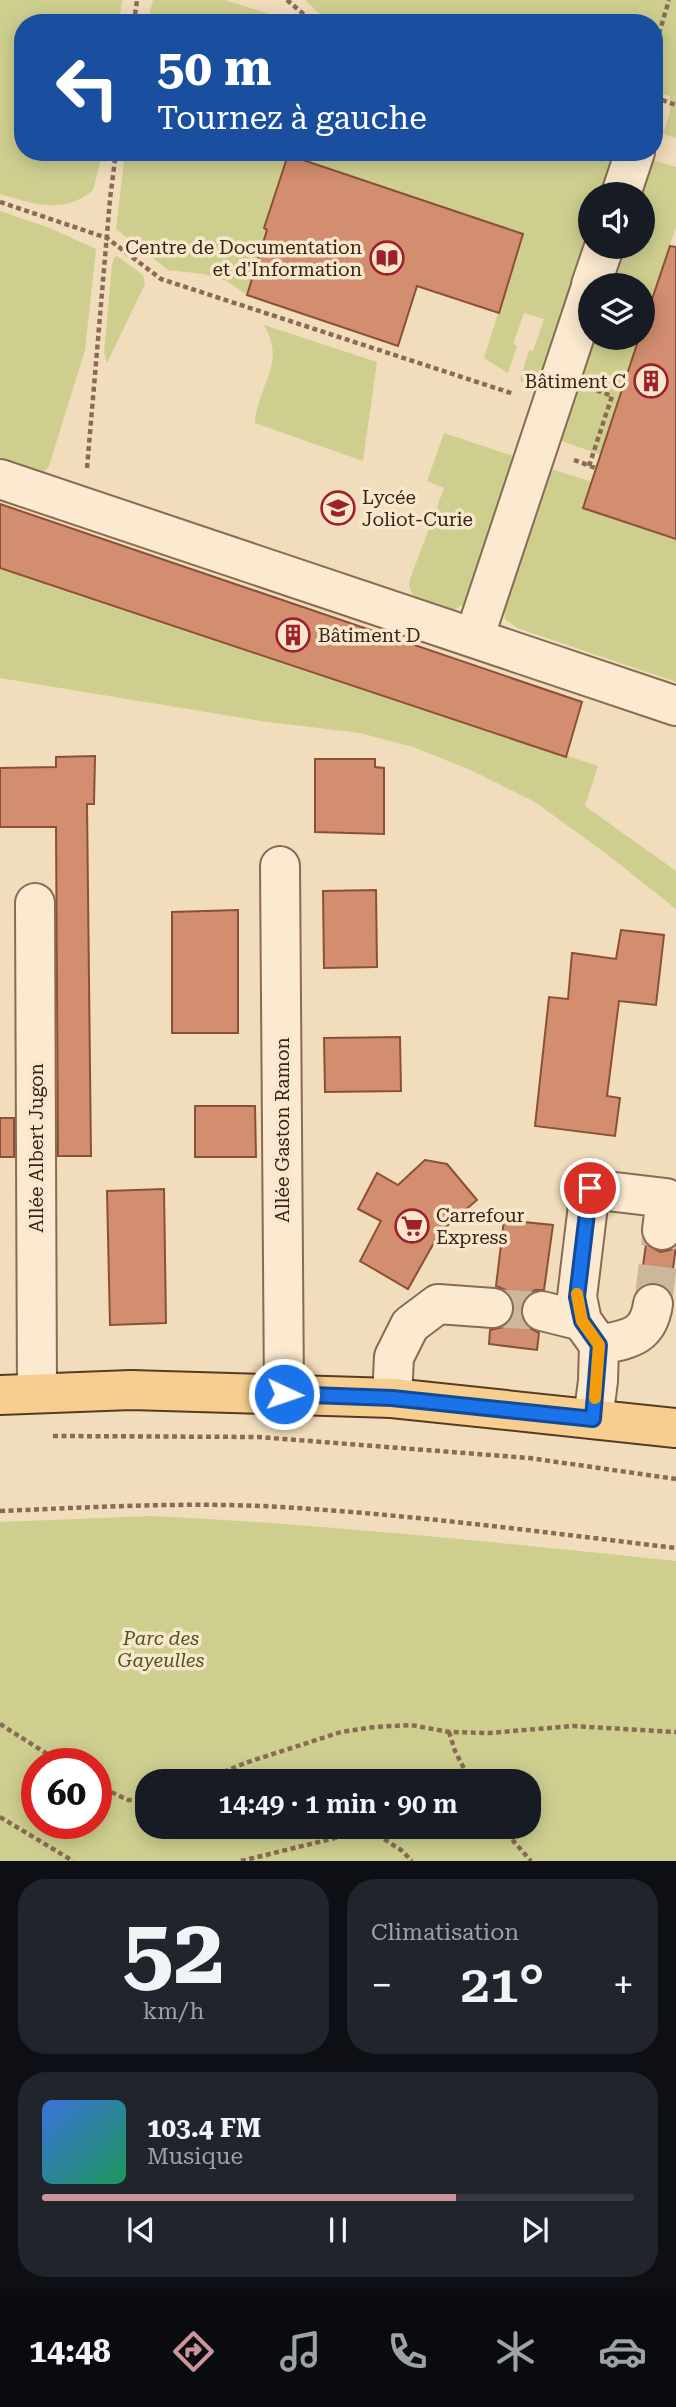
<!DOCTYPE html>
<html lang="fr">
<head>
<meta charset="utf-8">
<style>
  :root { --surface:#171b24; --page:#20242c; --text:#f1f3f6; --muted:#9ea1a6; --line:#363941; --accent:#cb949b }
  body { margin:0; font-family:"Roboto Serif",serif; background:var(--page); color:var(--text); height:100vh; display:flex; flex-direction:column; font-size:26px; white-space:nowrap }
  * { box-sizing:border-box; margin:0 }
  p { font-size:23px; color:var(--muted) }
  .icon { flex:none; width:38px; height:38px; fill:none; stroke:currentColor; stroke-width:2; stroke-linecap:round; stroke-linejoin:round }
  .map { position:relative; height:1861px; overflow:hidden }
  .drawer { display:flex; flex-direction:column; gap:18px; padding:18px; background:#0d0f14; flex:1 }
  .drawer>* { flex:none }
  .guide { position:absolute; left:14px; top:14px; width:649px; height:147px; border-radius:28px; box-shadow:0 4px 18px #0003; background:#1a4fa0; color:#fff; overflow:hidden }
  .tools { position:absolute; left:578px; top:182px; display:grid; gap:14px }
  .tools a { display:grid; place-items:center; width:77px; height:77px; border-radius:50%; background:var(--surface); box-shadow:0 4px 18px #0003; font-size:35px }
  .speed { position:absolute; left:21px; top:1748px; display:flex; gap:14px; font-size:35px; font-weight:700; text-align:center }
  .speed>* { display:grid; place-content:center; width:91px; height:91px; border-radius:50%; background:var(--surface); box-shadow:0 4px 18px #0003; line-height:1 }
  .speed .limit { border:10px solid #d22; background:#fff; color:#111 }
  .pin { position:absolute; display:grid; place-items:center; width:60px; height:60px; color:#fff; margin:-30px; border:4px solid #fff; border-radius:50%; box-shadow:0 2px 7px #0007 }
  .me { position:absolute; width:77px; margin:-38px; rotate:93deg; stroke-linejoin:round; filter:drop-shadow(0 0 5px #0008) }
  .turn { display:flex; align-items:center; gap:24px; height:147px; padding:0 28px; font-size:32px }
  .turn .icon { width:91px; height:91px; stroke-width:2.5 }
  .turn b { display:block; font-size:49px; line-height:60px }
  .big { font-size:52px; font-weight:600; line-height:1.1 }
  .drawer .widget { flex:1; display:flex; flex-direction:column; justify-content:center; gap:10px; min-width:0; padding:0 24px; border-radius:28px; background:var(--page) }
  .drawer .dial { align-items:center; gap:0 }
  .dial b { font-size:91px; line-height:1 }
  .song { display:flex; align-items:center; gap:21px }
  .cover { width:84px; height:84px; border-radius:10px; background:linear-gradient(135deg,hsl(220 70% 55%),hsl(150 70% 35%)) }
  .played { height:7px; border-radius:4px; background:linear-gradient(90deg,var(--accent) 70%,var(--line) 70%) }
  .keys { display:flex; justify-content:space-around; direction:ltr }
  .heat { display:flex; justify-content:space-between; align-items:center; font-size:38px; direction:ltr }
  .drawer .tiles { flex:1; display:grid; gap:18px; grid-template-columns:1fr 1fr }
  .widget:last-child { grid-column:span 2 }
  .trip { position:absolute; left:135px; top:1769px; width:406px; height:70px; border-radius:28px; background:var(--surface); box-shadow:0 4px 18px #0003; font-weight:600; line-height:70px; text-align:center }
  .tab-bar { display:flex; height:112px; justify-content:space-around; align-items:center; background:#090b0e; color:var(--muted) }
  .tab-bar .icon { width:49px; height:49px }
  .tab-bar .selected { color:var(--accent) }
  .tab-bar b { font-size:32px; color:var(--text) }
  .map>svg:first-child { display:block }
  .green { fill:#cecf8f; fill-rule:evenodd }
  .building { fill:#d28e6e; stroke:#8a5138; stroke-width:2 }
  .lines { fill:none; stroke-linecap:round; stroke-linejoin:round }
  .minor-tunnel { stroke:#ccb79b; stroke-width:38; stroke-dasharray:38 19; stroke-linecap:butt }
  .minor-casing { stroke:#896b54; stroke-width:42 }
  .major-casing { stroke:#563a29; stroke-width:42 }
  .path { stroke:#896b54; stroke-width:4.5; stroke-dasharray:5 3.5; stroke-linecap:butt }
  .minor { stroke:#fbeacf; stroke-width:38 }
  .major { stroke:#f8ce8f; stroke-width:38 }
  .route-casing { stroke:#114b97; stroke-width:18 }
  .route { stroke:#1a73e8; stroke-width:12 }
  .slow { stroke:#f59e0b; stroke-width:12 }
  .labels { text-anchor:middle; stroke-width:7; stroke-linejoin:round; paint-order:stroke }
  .poi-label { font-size:19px; fill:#37251a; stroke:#f8e7cb; text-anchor:start }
  .street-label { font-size:19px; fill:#37251a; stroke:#f8e7cb }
  .park-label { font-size:19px; font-style:italic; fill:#4c551f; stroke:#f8e7cb }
</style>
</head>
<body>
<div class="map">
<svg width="676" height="1861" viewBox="0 0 676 1861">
  <rect width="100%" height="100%" fill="#f1dcbb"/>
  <path class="green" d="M0 0H122L119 23H23V152H103L93 190C64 215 33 204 0 194Z
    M153 0H225L276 16 290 23H147Z
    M305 0H676V138L663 134 670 112V96L655 92 654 23H330Z
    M125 152H621L607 194H590V247L541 395 520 380 529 350 533 351 544 319 524 313 513 344 517 346 508 373 484 358 523 234 288 155 264 227 267 230 247 295 227 281 204 274 168 270 116 229Z
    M652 160 676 167V227L642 329V285H610L623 247H642L641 194Z
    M0 211 50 228 96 249 85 350 49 466 42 475 0 464Z
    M117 256 143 275 145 284 107 363 104 353 112 265 114 258Z
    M264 325 377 362 363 461 255 423C258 384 287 364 264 325Z
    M593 338H639L601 455 559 440Z
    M444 433 519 458 468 602 452 611 414 598 409 586 410 579 444 488 427 481Z
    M548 468 592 482 583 508 676 539V682L517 628 505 619 503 604Z
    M0 568 598 766 585 806 676 871V909L608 855 535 802 473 771 413 747 360 733 260 721 0 678Z
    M151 1516C327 1524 501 1543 676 1561V1861H0V1522ZM37 1764H96V1824H37ZM147 1782H528V1827H147Z"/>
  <path class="building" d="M288 155 523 234 499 313 417 286 398 346 247 295 267 230 264 228Z
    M670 246 676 247V539L583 508 639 338H642V329Z
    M0 504 582 702 566 757 0 568Z
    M95 756 94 804H87L91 1156H58L56 827H0V768L56 767V757Z
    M315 759H375V767L384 768V834L315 832Z
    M376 890 377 967 324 968 323 891Z
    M238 910V1033H172V912Z
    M621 930 664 935 656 1005 619 1001 607 1096 620 1098 615 1136 535 1126 549 997 568 999 572 953 616 959Z
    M400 1037 401 1091 325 1092 324 1038Z
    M195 1106H255L256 1157H195Z
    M0 1118H14V1157H0Z
    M425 1160 447 1164 477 1200 440 1232 408 1289 360 1261 381 1221 358 1209 377 1173 398 1185Z
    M164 1189 166 1323 110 1325 107 1191Z
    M504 1220 553 1225 544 1290H535L527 1295 521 1306V1318L526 1326 539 1333 537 1350 489 1344 490 1330 503 1327 511 1321 515 1310 512 1298 506 1290 496 1286Z
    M646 1244 660 1252 670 1250 676 1246 670 1291 657 1283H647L640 1287Z"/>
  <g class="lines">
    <path class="minor-tunnel" d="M653 1304 662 1230
      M493 1308 542 1311"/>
    <defs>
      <path id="minor" d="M621 194 635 152
        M591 285 604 247
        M0 479 676 706
        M474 638 590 290
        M280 866 284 1394
        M35 903 37 1393
        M542 1311 582 1321
        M599 1345C628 1339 648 1338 653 1304
        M392 1398 394 1357 410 1325 438 1304 493 1308
        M593 1419 598 1381 599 1345 582 1321 577 1297 590 1189 666 1198 662 1230"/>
      <path id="major" d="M0 1395 131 1390 392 1398 676 1428"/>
    </defs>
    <use href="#minor" class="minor-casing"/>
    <use href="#major" class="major-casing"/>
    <path class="path" d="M287 0 314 23
      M134 23 137 0
      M654 50 669 0
      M654 97 676 105
      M0 202 107 238 161 279 514 394
      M574 460 596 468
      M589 466 612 396 596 390
      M87 468 110 199 116 152
      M53 1436 258 1437 529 1458 676 1479
      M0 1511C99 1507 198 1501 297 1508 423 1516 550 1533 676 1548
      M0 1724 63 1764
      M449 1732 455 1751 471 1782
      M200 1782 245 1763 341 1732 375 1727 411 1725 449 1732 489 1733 573 1726 676 1732
      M96 1785 128 1800H147
      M0 1817 73 1861
      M501 1827 531 1861
      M370 1830 401 1850 412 1861
      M241 1861 380 1827"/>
    <use href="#minor" class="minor"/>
    <use href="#major" class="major"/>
  </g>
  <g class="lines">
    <defs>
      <path id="route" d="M284 1394 392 1398 593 1419 599 1345 582 1321 577 1297 590 1188"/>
    </defs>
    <use href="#route" class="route-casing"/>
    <use href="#route" class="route"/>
    <path class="slow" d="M577 1294 582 1321 599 1345 595 1398"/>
  </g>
  <defs>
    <symbol id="library-ring" viewBox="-11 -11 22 22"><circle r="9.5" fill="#f8e7cb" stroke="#9d202c" stroke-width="1.5"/><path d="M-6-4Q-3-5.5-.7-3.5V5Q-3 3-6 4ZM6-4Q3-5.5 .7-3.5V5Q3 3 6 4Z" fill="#9d202c"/></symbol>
    <symbol id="building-ring" viewBox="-11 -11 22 22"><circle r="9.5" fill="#f8e7cb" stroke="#9d202c" stroke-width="1.5"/><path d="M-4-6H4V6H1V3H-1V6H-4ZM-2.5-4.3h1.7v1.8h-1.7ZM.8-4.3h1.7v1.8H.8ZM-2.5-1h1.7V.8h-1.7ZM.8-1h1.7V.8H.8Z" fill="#9d202c"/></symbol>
    <symbol id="school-ring" viewBox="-11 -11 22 22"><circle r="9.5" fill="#f8e7cb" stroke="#9d202c" stroke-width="1.5"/><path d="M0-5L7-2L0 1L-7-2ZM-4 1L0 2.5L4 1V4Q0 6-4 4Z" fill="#9d202c"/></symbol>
    <symbol id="supermarket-ring" viewBox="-11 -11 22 22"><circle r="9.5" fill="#f8e7cb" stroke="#9d202c" stroke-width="1.5"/><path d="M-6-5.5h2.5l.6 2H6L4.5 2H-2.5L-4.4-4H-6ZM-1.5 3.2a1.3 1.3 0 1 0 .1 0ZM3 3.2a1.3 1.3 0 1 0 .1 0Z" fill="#9d202c"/></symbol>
  </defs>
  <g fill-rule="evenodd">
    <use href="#library-ring" x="368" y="239" width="38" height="38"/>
    <use href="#building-ring" x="632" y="362" width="38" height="38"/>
    <use href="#school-ring" x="319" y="489" width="38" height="38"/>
    <use href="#building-ring" x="274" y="616" width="38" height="38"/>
    <use href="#supermarket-ring" x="393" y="1207" width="38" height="38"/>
  </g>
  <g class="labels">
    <g class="poi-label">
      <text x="362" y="254" text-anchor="end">Centre de Documentation<tspan x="362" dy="22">et d'Information</tspan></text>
      <text x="626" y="388" text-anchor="end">Bâtiment C</text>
      <text x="362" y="504">Lycée<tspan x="362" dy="22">Joliot-Curie</tspan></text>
      <text x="318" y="642">Bâtiment D</text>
      <text x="436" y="1222">Carrefour<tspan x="436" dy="22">Express</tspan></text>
    </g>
    <g class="street-label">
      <text transform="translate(282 1130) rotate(-90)" y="7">Allée Gaston Ramon</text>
      <text transform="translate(36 1148) rotate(-90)" y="7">Allée Albert Jugon</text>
    </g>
    <g class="park-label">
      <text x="161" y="1645">Parc des<tspan x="161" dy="22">Gayeulles</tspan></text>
    </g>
  </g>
</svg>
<div class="tools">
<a><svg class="icon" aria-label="sound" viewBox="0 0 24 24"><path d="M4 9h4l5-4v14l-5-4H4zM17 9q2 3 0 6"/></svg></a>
<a><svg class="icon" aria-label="layers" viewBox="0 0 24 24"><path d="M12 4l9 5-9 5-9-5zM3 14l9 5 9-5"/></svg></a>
</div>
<div class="speed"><div class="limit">60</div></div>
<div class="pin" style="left:590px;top:1188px;background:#d93025"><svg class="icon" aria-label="arrive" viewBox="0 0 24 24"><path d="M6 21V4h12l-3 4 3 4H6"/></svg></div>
<svg class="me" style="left:284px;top:1394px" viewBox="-20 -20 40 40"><circle r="17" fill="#1a73e8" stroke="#fff" stroke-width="3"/><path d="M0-11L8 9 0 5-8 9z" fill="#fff"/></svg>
<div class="trip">14:49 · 1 min · 90 m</div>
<div class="guide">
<div class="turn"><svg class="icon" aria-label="left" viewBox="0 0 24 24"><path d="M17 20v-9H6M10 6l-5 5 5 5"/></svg><div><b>50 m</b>Tournez à gauche</div></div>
</div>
</div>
<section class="drawer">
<div class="tiles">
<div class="widget dial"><b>52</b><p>km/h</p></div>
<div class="widget"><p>Climatisation</p>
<div class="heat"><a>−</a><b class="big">21°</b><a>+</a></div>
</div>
<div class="widget">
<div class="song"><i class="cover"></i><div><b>103.4 FM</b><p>Musique</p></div></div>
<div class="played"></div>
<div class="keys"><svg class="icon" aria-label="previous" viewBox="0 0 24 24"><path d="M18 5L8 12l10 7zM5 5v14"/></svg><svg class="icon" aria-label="pause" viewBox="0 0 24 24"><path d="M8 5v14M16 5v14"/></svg><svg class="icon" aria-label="next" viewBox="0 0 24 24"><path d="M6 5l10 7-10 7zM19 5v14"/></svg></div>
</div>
</div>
</section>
<nav class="tab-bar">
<b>14:48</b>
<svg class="icon selected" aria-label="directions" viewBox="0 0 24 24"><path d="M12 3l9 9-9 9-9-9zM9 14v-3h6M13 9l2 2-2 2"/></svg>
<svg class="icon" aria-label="music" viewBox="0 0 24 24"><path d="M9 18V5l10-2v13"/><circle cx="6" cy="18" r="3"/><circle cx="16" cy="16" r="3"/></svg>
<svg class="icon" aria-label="phone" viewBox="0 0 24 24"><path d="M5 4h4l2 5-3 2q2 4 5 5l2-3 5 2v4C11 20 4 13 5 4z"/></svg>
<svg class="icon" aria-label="climate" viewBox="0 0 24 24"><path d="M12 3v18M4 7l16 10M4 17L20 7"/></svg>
<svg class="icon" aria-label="car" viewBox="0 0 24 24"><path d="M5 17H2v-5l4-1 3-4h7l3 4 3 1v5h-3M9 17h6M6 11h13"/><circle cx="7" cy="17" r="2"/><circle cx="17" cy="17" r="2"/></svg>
</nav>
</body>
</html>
